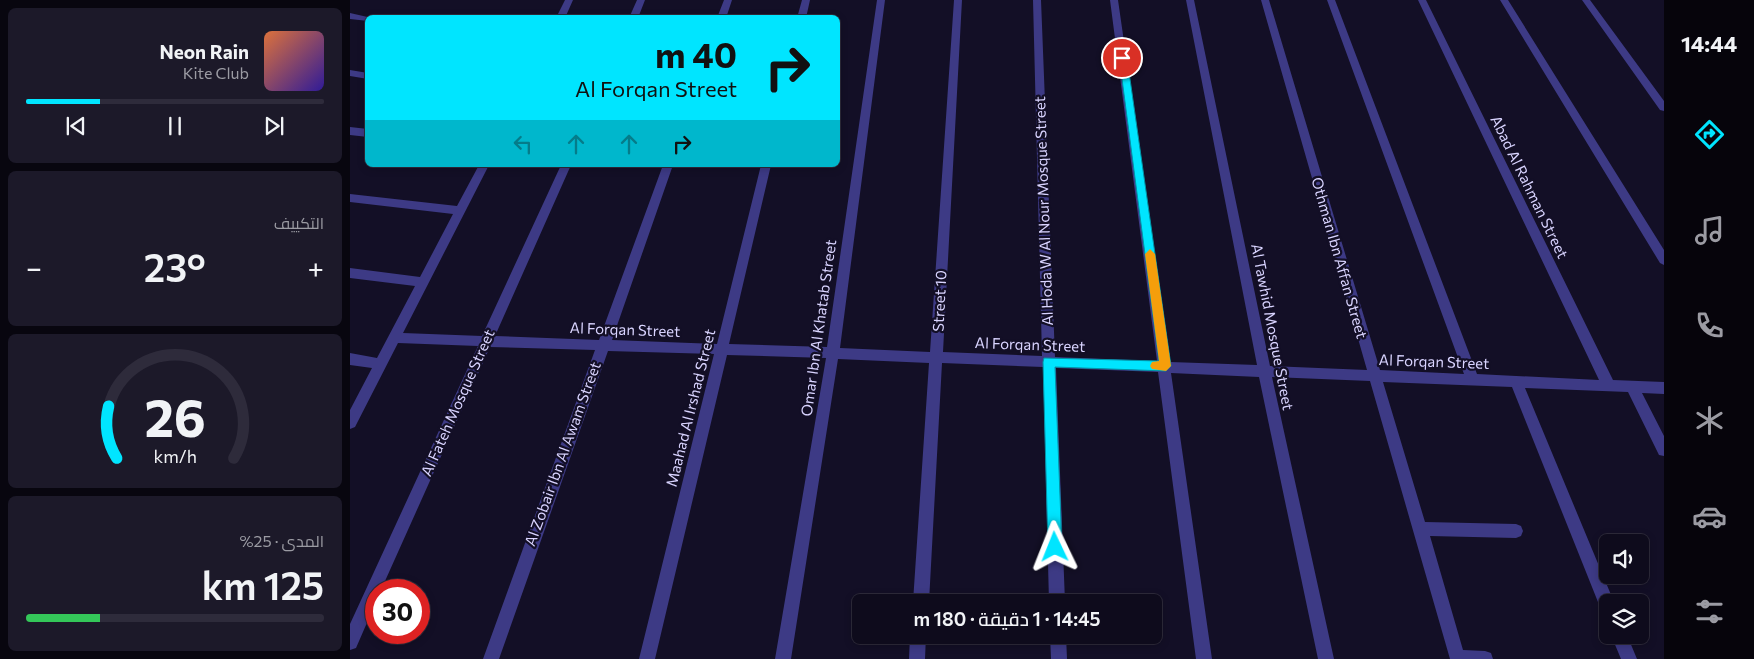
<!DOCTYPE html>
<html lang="ar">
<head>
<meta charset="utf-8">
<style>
  :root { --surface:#0e0b1c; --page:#1c1929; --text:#f1f3f6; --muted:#9b9ba3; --line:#2e2b3b; --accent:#00e5ff }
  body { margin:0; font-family:Commissioner,Cairo,sans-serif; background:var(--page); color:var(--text); direction:rtl; height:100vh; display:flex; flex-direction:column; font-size:19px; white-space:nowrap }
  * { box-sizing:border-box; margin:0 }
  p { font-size:16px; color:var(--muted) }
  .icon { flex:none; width:28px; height:28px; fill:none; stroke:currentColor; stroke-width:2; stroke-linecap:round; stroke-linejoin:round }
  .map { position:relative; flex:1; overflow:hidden; direction:ltr }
  .side { display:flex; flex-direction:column; gap:8px; padding:8px; background:#08060f; width:350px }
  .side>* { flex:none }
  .top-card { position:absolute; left:15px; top:15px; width:475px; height:152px; border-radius:8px; box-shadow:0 2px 8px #0003,0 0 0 1px var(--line); direction:rtl; background:#00e5ff; color:#111; overflow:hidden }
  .tools { position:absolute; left:1249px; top:534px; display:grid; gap:10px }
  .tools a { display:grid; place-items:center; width:50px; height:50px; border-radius:8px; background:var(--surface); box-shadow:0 2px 8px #0003,0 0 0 1px var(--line); font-size:25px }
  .speed { position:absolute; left:15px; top:579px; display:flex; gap:10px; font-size:25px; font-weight:700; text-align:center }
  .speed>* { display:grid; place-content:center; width:65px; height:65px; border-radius:50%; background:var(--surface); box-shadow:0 2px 8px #0003,0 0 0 1px var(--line); line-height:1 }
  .speed .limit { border:8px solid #d22; background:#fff; color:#111 }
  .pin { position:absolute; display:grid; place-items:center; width:42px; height:42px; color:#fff; margin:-21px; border:2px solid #fff; border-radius:50%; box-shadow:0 1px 5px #0007 }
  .me { position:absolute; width:55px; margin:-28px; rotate:358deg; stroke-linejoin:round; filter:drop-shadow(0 0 4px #0008) }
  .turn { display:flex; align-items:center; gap:18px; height:105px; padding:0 20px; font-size:22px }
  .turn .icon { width:65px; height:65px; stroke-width:2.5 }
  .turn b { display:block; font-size:35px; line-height:42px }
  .lanes { display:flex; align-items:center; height:48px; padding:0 20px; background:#0003; justify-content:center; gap:25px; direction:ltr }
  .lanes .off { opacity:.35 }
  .big { font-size:38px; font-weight:600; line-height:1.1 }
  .side .tile { flex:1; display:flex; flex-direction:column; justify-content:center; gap:8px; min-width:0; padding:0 18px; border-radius:8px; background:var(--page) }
  .side .dial { align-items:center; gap:0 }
  .dial svg { height:130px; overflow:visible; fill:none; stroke:var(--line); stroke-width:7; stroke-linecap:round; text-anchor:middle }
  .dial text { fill:var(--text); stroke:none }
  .song { display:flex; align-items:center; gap:15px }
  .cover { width:60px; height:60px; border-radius:8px; background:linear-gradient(135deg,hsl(20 70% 55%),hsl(250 70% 35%)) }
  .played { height:5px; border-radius:2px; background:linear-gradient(90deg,var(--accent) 25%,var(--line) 25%) }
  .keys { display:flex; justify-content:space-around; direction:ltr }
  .heat { display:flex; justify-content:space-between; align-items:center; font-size:28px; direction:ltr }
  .charge { height:8px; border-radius:4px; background:linear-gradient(90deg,#34c759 25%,var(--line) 0) }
  .trip { position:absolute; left:502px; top:594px; width:310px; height:50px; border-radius:8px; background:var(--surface); box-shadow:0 2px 8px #0003,0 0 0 1px var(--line); font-weight:600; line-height:50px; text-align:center; direction:rtl }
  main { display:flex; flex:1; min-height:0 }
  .tabs { display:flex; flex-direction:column; width:90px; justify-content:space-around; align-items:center; background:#06040b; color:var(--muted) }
  .tabs .icon { width:35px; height:35px }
  .tabs .active { color:var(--accent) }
  .tabs b { font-size:22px; color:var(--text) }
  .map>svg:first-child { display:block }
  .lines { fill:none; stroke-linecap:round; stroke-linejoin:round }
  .street { fill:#3d3a85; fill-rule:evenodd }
  .route { fill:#00e5ff; stroke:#0095a6 }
  .slow { fill:#f59e0b }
  .labels { text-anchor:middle; stroke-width:4.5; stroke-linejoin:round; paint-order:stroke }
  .street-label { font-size:15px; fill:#d9d4ff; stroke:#130f26 }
</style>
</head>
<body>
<main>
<nav class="tabs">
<b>14:44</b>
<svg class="icon active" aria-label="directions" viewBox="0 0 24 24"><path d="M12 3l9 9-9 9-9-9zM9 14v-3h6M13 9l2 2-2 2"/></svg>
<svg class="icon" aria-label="music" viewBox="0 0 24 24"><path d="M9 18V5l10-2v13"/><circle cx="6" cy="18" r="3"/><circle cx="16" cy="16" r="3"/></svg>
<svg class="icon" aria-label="phone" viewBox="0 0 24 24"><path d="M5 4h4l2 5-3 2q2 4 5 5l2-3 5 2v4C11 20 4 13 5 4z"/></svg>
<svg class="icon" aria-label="climate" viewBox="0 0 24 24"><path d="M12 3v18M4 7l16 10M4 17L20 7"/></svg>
<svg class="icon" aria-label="car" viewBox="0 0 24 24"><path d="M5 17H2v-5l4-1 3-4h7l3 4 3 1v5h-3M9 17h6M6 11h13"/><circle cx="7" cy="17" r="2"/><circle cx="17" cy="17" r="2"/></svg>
<svg class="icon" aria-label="filters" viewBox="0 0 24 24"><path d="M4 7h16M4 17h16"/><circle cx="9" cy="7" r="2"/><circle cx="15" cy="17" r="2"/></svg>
</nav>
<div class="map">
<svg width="1314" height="659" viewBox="0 0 1314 659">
  <rect width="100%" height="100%" fill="#130f26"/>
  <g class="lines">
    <path class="street" d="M215 0H223L215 18H206Z
      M287 0H295L288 18H279Z
      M374 0H382L376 18H367Z
      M452 0H460L456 18H447Z
      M527 0H535L490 348 580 352 604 0H612L593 352 692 356 683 0H691L705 357 807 361 760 0H768L820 362 907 365 836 0H844L920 366 1017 370 911 0H919L1030 370 1114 374 977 0H985L1127 374 1249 380 1068 0H1076L1263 380 1314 382V394L1292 393 1314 436V456L1309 455 1278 392 1175 388 1264 602H1258V614L1252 612 1162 387 1033 382 1075 522 1166 524 1171 526 1173 531 1171 536 1166 538 1080 536 1113 650 1135 651 1141 653 1143 659H1100L1020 381 922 377 984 659H968L909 377 821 373 862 659H846L808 372 706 368 715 602H699L693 367 592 363 579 602H563L579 363 488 359 441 659H425L476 358 377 355 305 659H289L364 354 258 351 149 659H133L245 350 140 347 31 590H26V602L6 648 0 650V624L128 346 48 343 5 427 0 429V410L22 368 0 365V353L27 358 65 286 0 278V268L70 277 103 214 0 202V194L107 206 129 165H139L53 333 132 336 211 165H221L145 336 249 340 313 165H323L262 340 367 344 411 165H421L379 344 477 347Z
      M1150 0H1158L1314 250V265L1310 263Z
      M1232 0H1240L1314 101V111L1310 110Z
      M0 13 22 18H18V21L0 19Z
      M0 70 18 73V79L0 76Z
      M0 127 18 129V137L0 135Z
      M560 635H576L575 659H559Z
      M700 635H716L717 659H701Z
      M1261 635H1277L1287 659H1271Z"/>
  </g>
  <path class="route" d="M769 56 777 58 821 366 816 371 705 367 712 547 710 552 705 554 700 552 698 547 693 362 694 358 809 361Z"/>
  <path class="slow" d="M800 249 805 254 821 366 816 371 802 369 800 366 802 362 809 361 795 254Z"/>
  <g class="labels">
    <g class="street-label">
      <text transform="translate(1179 187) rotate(64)" y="5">Abad Al Rahman Street</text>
      <text transform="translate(694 211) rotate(-92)" y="5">Al Hoda W Al Nour Mosque Street</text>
      <text transform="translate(989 258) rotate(74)" y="5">Othman Ibn Affan Street</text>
      <text transform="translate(590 301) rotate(-87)" y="5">Street 10</text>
      <text transform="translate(922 327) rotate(79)" y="5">Al Tawhid Mosque Street</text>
      <text transform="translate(469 328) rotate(-82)" y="5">Omar Ibn Al Khatab Street</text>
      <text transform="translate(275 330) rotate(2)" y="5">Al Forqan Street</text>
      <text transform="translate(680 345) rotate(2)" y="5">Al Forqan Street</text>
      <text transform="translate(1084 362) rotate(2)" y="5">Al Forqan Street</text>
      <text transform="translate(108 403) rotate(-66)" y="5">Al Fateh Mosque Street</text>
      <text transform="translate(341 408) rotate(-76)" y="5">Maahad Al Irshad Street</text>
      <text transform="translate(213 454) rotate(-70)" y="5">Al Zobair Ibn Al Awam Street</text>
    </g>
  </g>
</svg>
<div class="tools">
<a><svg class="icon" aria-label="sound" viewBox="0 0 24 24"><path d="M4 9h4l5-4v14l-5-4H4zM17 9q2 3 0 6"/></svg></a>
<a><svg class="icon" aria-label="layers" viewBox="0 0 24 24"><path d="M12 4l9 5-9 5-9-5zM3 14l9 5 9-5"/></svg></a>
</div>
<div class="speed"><div class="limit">30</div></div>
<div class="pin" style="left:772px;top:58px;background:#d93025"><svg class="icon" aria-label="arrive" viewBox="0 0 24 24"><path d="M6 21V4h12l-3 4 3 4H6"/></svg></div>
<svg class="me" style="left:705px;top:547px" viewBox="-20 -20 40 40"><path d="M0-17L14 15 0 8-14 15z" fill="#00e5ff" stroke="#fff" stroke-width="4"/></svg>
<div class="trip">14:45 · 1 دقيقة · 180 m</div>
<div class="top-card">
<div class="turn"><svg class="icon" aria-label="right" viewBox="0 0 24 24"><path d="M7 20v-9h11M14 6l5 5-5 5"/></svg><div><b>40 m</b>Al Forqan Street</div></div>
<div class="lanes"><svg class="icon off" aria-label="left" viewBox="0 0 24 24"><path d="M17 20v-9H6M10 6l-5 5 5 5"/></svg><svg class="icon off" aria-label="ahead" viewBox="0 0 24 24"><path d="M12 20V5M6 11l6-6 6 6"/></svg><svg class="icon off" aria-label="ahead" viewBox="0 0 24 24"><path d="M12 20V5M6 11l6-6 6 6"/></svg><svg class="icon" aria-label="right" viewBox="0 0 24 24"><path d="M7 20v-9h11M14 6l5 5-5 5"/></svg></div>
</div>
</div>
<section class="side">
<div class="tile">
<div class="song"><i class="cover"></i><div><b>Neon Rain</b><p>Kite Club</p></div></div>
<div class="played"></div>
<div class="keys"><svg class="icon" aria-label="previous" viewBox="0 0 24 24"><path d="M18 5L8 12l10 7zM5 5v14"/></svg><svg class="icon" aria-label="pause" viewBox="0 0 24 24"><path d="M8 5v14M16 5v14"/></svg><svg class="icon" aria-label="next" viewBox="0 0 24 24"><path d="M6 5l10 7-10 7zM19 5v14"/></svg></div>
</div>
<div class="tile"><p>التكييف</p>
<div class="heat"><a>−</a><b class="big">23°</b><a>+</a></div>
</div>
<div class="tile dial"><svg viewBox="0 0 100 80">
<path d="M14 69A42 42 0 1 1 86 69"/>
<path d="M14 69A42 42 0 0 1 9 37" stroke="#00e5ff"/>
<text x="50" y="56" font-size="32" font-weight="700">26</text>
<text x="50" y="72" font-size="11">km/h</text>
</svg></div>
<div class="tile"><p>المدى · 25%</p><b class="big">125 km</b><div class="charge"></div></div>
</section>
</main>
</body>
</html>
